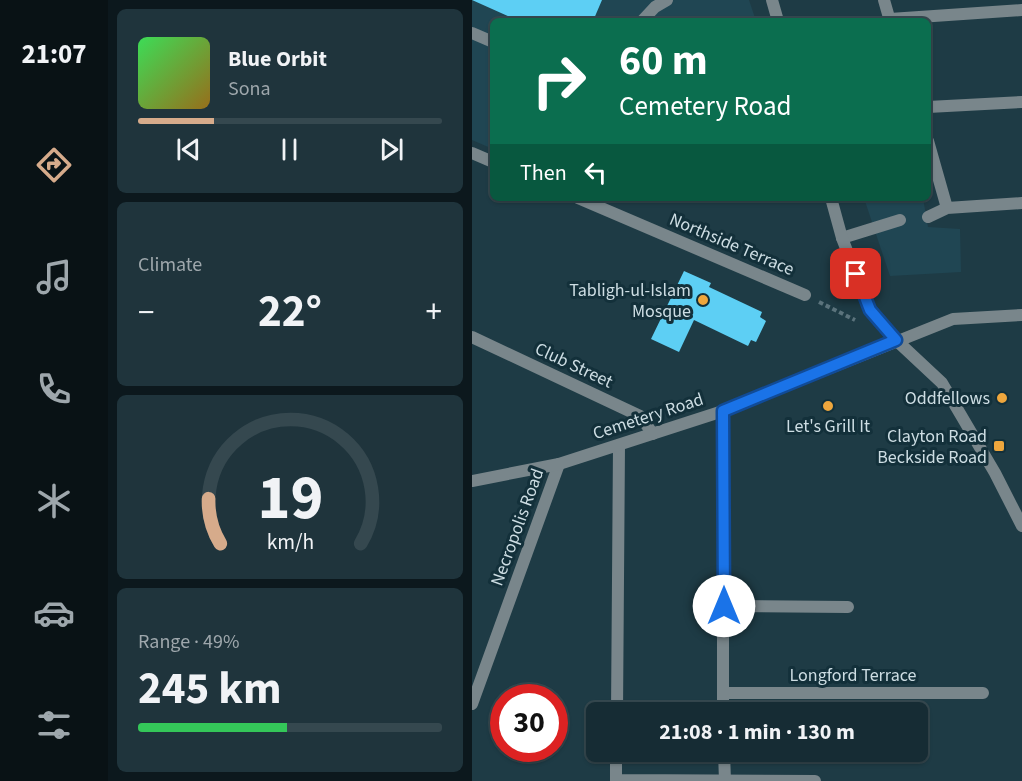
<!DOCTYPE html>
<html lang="en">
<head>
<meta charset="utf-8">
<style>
  :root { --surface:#162c34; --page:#1f343c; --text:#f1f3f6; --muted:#9ea7ac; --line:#35484f; --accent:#d6ab8b }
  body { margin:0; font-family:"Source Sans 3",sans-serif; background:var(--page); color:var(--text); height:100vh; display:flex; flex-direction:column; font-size:22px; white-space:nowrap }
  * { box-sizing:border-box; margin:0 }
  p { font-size:20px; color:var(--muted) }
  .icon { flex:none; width:33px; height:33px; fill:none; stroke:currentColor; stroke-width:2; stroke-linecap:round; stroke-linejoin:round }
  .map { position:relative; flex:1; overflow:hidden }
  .panel { display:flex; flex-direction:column; gap:9px; padding:9px; background:#0c181d; width:364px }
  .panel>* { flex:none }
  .hud { position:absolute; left:18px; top:18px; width:441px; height:183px; border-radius:9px; box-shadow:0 2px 4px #0004,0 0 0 2px var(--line); background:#0b6e4f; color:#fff; overflow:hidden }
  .speed { position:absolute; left:18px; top:684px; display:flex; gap:12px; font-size:30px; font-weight:700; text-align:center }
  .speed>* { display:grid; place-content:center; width:78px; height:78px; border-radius:50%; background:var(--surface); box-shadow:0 2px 4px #0004,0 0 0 2px var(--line); line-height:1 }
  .speed .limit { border:9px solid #d22; background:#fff; color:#111 }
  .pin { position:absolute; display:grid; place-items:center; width:51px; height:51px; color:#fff; margin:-26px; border-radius:12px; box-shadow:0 3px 9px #0006 }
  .me { position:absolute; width:66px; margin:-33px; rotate:0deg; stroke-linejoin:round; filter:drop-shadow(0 0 4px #0008) }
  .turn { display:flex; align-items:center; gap:21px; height:126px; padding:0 30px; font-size:27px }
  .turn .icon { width:78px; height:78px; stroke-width:2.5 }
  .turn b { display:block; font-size:42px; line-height:51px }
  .then { display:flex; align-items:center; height:57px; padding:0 30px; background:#0003; gap:12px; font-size:22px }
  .big { font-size:45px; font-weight:700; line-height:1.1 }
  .panel .widget { flex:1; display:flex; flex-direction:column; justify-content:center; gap:9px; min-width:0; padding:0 21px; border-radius:9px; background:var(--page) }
  .panel .dial { align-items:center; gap:0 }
  .dial svg { height:156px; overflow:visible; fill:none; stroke:var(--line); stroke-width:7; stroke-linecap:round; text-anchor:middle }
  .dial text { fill:var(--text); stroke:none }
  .song { display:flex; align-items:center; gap:18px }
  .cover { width:72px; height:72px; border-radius:9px; background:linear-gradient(135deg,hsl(130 70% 55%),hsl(40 70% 35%)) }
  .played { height:6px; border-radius:3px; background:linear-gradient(90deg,var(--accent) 25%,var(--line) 25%) }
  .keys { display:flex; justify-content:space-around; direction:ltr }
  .heat { display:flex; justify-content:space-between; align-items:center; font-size:33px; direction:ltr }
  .charge { height:9px; border-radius:4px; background:linear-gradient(90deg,#34c759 49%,var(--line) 0) }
  .trip { position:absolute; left:114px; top:702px; width:342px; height:60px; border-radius:9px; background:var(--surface); box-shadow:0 2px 4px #0004,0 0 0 2px var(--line); font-weight:700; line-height:60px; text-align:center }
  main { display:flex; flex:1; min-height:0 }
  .menu { display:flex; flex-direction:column; width:108px; justify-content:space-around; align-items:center; background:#091215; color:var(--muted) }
  .menu .icon { width:42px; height:42px }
  .menu .selected { color:var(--accent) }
  .menu b { font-size:27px; color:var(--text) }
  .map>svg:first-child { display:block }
  .built { fill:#204653 }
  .building { fill:#5dcff4 }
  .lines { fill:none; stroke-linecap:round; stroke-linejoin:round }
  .path { stroke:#5b737c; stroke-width:4; stroke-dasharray:4.5 3; stroke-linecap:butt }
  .service { stroke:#79868b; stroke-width:12 }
  .minor { stroke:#79868b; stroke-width:12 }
  .tertiary { stroke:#79868b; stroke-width:12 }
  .route-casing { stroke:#114b97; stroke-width:15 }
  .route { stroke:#1a73e8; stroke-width:10 }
  .poi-dot { fill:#efa73d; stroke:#13303a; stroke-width:2 }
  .labels { text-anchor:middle; stroke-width:6; stroke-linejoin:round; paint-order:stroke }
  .street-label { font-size:18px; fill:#cddde3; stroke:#13303a }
  .poi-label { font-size:18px; fill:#cddde3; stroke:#13303a; text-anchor:end }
</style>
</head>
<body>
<main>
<nav class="menu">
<b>21:07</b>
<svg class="icon selected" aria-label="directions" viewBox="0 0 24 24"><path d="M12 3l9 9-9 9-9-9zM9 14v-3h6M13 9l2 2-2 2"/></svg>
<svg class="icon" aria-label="music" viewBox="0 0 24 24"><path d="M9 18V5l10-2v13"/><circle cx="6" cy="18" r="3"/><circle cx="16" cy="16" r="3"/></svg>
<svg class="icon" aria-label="phone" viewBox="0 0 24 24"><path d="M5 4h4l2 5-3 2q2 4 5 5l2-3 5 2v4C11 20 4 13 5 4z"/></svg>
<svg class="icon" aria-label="climate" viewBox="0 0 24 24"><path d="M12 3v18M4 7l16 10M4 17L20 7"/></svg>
<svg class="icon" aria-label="car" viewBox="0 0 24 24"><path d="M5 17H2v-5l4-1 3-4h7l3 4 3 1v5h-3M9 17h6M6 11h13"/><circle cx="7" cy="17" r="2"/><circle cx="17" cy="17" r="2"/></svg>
<svg class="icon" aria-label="filters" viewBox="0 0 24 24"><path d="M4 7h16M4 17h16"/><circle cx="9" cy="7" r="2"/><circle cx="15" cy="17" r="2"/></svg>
</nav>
<section class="panel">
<div class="widget">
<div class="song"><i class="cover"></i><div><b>Blue Orbit</b><p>Sona</p></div></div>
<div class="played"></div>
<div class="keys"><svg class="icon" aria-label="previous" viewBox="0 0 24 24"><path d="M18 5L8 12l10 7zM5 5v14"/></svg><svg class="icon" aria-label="pause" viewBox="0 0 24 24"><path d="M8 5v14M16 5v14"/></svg><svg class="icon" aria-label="next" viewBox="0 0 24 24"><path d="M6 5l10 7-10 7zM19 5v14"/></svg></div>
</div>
<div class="widget"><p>Climate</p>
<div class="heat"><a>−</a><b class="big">22°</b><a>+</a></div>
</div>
<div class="widget dial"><svg viewBox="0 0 100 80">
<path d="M14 69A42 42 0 1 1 86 69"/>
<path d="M14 69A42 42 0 0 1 8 46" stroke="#d6ab8b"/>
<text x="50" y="56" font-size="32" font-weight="700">19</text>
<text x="50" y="72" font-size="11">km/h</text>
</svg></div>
<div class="widget"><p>Range · 49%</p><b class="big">245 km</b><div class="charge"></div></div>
</section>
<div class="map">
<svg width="550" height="781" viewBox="0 0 550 781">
  <rect width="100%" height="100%" fill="#1e3b45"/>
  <path class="built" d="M0 0H277L284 21H21V149L0 140Z
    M392 198H451L456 227 488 229 489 272 418 276Z"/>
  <path class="building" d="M0 0H130L121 21H47Z
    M212 271 239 283 237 287 290 312 288 317 294 321 284 342 279 340 276 346 222 320 207 352 179 339Z"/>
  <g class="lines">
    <path class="path" d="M347 302 383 320"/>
    <path class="service" d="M412 0 418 21
      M418 19 550 10
      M170 21 183 7 195 0
      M0 33 21 42
      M456 141 475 208
      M456 217 475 208 550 203
      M370 238 428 220
      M252 606 376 607
      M145 712 147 445
      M144 752V780L343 781"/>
    <path class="minor" d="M456 107 550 102
      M0 153 21 162
      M106 198 333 295
      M0 337 168 416 181 434
      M251 411V712
      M251 693H511
      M0 704 87 464
      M252 752 253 781"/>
    <path class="tertiary" d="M300 0 306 21
      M359 198 370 238 398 310 424 340 470 383 523 473 550 526
      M0 481 87 464 251 411 481 319 550 315"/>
  </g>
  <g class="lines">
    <defs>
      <path id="route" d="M252 606 251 411 424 340 398 310 384 274"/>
    </defs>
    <use href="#route" class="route-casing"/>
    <use href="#route" class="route"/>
  </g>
  <g class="poi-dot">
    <circle cx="231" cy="300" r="6"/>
    <circle cx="530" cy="398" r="6"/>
    <circle cx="356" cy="406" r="6"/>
    <rect x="521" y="440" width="12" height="12" rx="3"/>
  </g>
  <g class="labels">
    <g class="street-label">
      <text transform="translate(260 244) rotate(23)" y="6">Northside Terrace</text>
      <text transform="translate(102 365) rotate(25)" y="6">Club Street</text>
      <text transform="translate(176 416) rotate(-18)" y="6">Cemetery Road</text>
      <text transform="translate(45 527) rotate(-70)" y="6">Necropolis Road</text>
      <text x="381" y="681">Longford Terrace</text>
    </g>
    <g class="poi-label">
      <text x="219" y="296">Tabligh-ul-Islam<tspan x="219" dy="21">Mosque</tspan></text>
      <text x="518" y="404">Oddfellows</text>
      <text x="356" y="432" text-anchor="middle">Let's Grill It</text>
      <text x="515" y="442">Clayton Road<tspan x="515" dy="21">Beckside Road</tspan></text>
    </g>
  </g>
</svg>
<div class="speed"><div class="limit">30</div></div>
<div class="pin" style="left:384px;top:274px;background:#d93025"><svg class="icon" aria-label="arrive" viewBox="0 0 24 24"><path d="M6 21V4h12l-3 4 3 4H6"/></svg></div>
<svg class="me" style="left:252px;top:606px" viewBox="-20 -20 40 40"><circle r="19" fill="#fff"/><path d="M0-13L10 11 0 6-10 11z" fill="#1a73e8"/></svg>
<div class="trip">21:08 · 1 min · 130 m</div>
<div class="hud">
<div class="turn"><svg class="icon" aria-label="right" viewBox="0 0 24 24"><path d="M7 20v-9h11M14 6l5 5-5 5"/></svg><div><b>60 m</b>Cemetery Road</div></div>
<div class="then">Then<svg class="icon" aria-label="left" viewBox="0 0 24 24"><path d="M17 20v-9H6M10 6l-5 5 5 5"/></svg></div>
</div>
</div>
</main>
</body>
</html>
